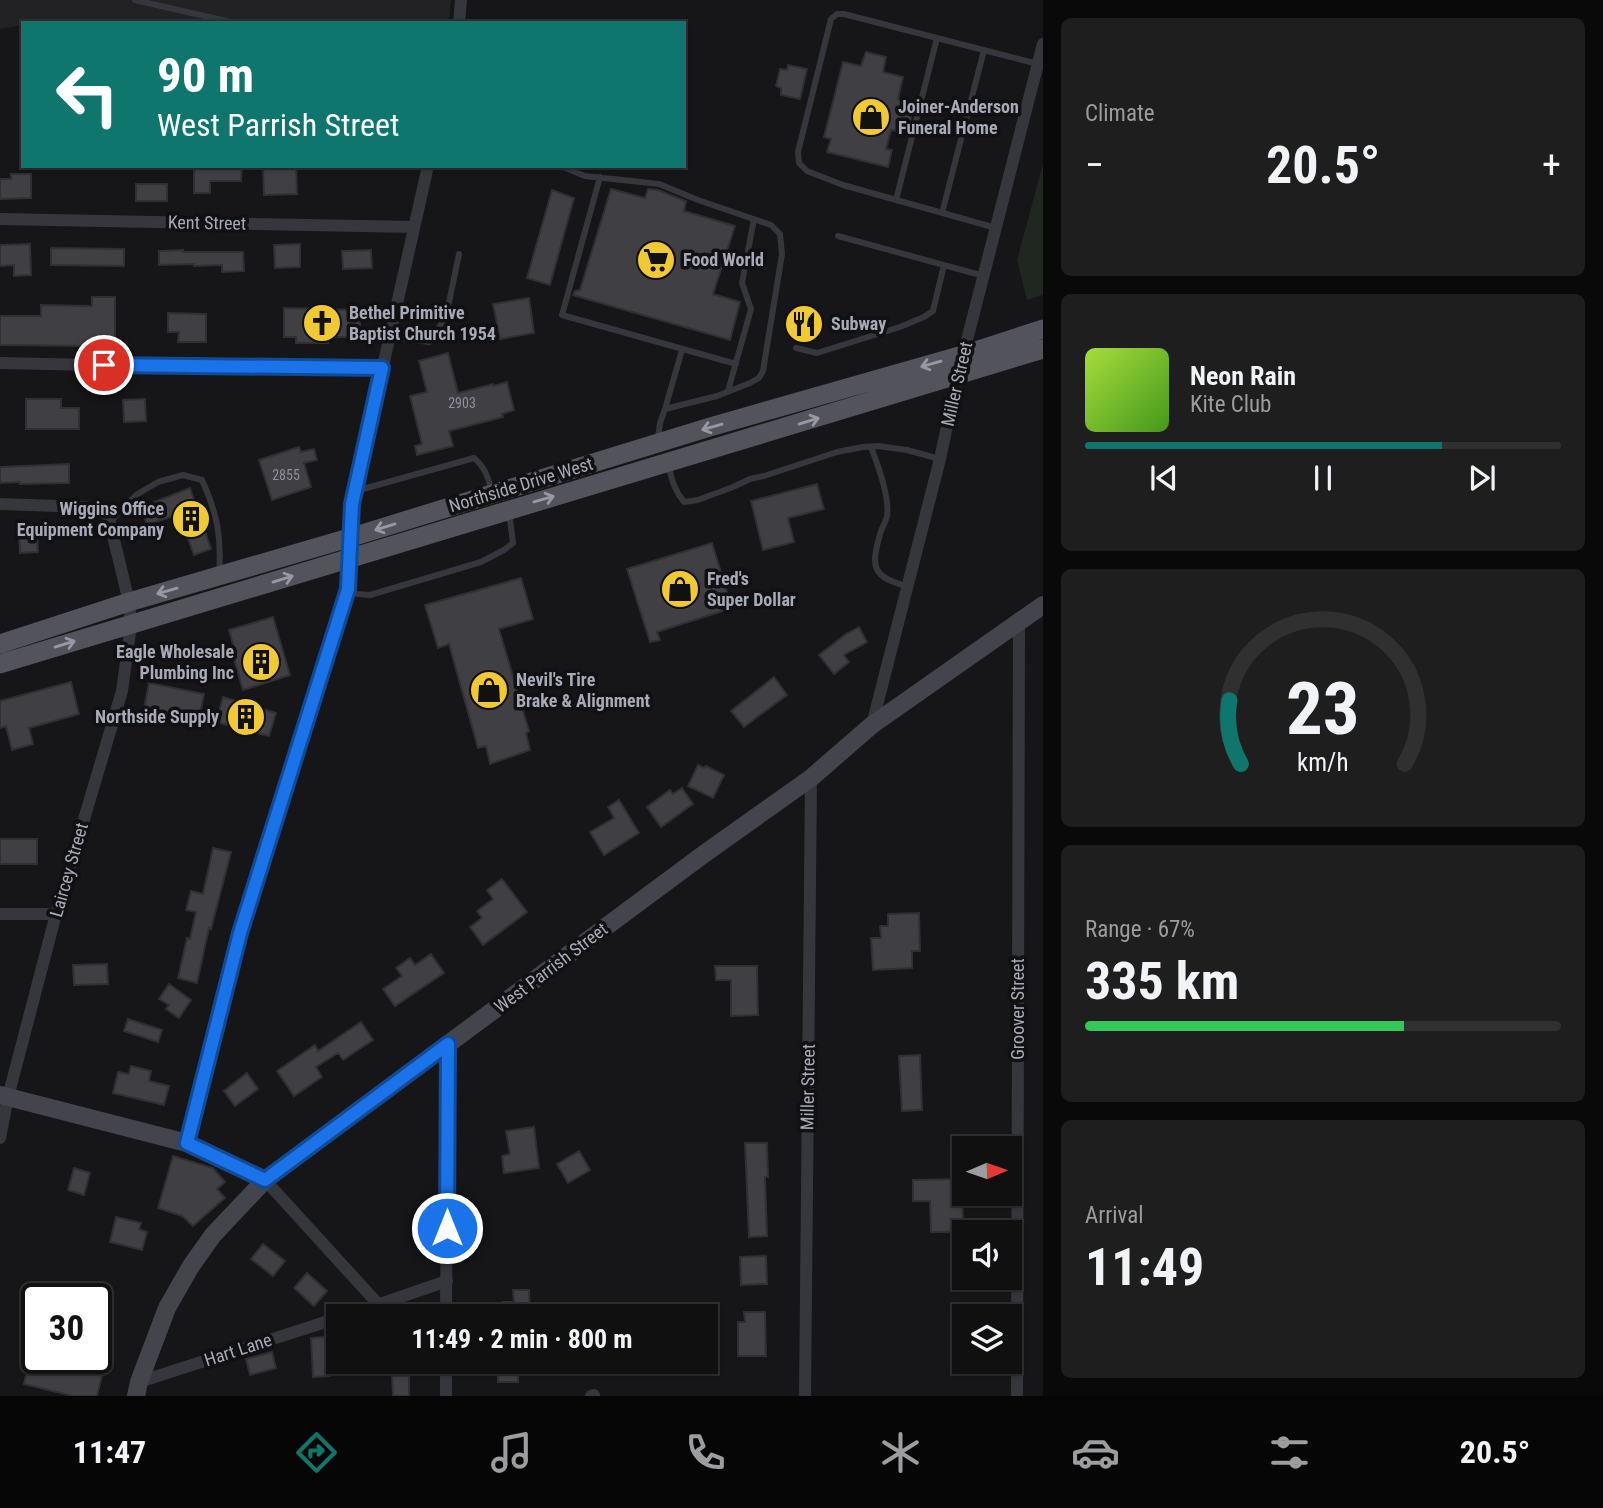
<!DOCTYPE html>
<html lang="en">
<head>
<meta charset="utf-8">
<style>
  :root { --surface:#101011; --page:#1e1e1f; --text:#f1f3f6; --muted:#9c9d9f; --line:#303031; --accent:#0f766e }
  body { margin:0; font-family:"Roboto Condensed",sans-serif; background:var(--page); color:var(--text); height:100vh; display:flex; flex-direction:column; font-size:26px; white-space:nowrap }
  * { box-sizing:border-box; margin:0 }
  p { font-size:23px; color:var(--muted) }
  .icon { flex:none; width:38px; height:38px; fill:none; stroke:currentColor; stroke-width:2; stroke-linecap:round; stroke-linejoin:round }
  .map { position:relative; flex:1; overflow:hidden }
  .sheet { display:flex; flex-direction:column; gap:18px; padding:18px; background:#090909; width:560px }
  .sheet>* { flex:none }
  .top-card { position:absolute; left:21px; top:21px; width:665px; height:147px; border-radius:0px; box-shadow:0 2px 5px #0004,0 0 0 2px var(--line); background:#0f766e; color:#fff; overflow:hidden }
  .needle { width:46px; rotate:88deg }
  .tools { position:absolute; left:952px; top:1136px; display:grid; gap:14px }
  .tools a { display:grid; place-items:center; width:70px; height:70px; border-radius:0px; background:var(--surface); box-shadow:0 2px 5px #0004,0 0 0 2px var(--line); font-size:35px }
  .speed { position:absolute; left:21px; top:1283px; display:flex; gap:14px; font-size:35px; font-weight:700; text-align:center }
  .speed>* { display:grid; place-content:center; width:91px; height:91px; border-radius:50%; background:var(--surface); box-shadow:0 2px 5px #0004,0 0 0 2px var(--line); line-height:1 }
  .speed .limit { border:4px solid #111; border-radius:10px; background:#fff; color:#111 }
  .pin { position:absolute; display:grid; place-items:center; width:60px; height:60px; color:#fff; margin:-30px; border:4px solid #fff; border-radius:50%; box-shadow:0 2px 7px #0007 }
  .me { position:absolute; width:77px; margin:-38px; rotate:0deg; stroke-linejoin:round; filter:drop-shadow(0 0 5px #0008) }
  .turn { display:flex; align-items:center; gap:24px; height:147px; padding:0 21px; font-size:32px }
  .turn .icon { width:91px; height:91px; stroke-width:2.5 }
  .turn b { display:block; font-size:49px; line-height:60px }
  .big { font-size:52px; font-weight:700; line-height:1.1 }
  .sheet .card { flex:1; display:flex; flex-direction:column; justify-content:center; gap:10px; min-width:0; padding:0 24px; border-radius:10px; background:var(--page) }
  .sheet .dial { align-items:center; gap:0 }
  .dial svg { height:182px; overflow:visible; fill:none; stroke:var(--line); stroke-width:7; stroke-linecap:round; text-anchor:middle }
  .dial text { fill:var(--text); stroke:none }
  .song { display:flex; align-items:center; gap:21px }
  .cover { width:84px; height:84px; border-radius:10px; background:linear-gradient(135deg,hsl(80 70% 55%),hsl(100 70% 35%)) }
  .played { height:7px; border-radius:4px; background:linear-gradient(90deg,var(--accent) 75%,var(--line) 75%) }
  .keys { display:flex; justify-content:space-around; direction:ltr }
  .heat { display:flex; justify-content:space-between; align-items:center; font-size:38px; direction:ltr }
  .charge { height:10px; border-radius:5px; background:linear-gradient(90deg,#34c759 67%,var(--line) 0) }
  .trip { position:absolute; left:326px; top:1304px; width:392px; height:70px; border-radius:0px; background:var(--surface); box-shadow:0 2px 5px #0004,0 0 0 2px var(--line); font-weight:700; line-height:70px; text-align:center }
  .dock { display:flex; height:112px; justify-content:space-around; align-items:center; background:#060607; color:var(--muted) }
  .dock .icon { width:49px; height:49px }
  .dock .on { color:var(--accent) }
  .dock b { font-size:32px; color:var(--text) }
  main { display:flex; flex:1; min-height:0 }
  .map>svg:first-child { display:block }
  .built { fill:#222124 }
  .green { fill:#202721 }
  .building { fill:#403f44; stroke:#302f33; stroke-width:2 }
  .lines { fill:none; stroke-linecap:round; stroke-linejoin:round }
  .lane { stroke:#36373c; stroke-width:6 }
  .street { stroke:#36373c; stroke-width:12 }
  .secondary { stroke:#44454c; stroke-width:18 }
  .primary { stroke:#52535b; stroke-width:19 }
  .oneway { stroke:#9699a5 }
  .route-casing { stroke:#114b97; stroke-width:18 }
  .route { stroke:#1a73e8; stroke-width:12 }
  .labels { text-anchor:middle; stroke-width:7; stroke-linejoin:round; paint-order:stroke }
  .number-label { font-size:14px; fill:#8d8f9a }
  .poi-label { font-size:18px; font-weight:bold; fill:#a7aab7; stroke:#111012; text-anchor:start }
  .street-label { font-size:18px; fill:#a7aab7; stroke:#111012 }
</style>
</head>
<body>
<main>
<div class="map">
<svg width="1043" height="1396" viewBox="0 0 1043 1396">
  <rect width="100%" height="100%" fill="#161517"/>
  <path class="built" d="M0 0H451L449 23H23V25L0 29Z"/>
  <path class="green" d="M1043 164V295L1027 300 1017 260Z"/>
  <path class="building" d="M866 52 886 57 883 72 903 77 898 99 915 103 907 133 891 130 886 149 892 150 888 167 827 152 831 139 824 137 843 62 861 66Z
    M788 65 807 69 800 99 781 95V88L776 86 780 69 787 70Z
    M194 166H242L241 181H210V193H194Z
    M281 166H296L297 194 264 195 263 167Z
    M11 174H31V198L0 199V179H11Z
    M136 184H167V201H136Z
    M611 189 645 198 648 189 658 190 686 201 684 211 735 226 713 294 740 302 730 340 573 295 575 291 580 290Z
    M552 190 574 198 550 285 527 278Z
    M30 244 31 275 14 276V265L0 266V245Z
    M300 244V267L275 268 274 245Z
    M51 248 124 249V266L51 265Z
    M183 250V252H243L244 271 222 272V265L194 266V264L159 265V251Z
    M371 250 372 268 343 269 342 251Z
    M92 297H115V350H92V346L0 345V316H41V305L92 306Z
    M529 298 534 333 500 339 493 304Z
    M284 308 360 310V337H328V343H296V337H284Z
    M168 313 206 314V342H178L179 332H168Z
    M796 315 815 319 812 334 793 330Z
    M448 353 458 393 493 384V386L507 382 514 410 502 414 503 417 449 431 453 446 417 455 415 446 422 444 410 396 427 392 419 361Z
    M26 399H61V408H79V429H26Z
    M145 399 146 421 124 422 123 400Z
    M299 447 301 452 314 449 317 460 304 463 311 487 272 500 259 460Z
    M69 464V483L20 484V482L0 483V467Z
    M817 484 824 509 788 518 794 542 763 550 751 501Z
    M190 488 211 549 194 555 179 514 147 525 141 507Z
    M37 535 38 552 20 553 19 536Z
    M712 543 732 608 657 632 660 640 650 642 627 569Z
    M521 578 533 619 499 629 529 731 526 733 530 750 490 764 486 746 478 748 449 644 438 648 425 605Z
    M273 617 290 675 243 690 231 649 234 648 229 630Z
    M859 627 867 642 844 655 849 662 834 674 819 655 846 634Z
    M774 677 787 695 744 727 731 711Z
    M71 682 79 714 29 728 33 744 12 750 6 726 0 728V701Z
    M149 683 204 694 198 724 143 714Z
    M223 697 276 713 269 736 216 722Z
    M698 765 704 768 706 766 724 775 713 798 688 786Z
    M682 788 693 804 661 827 647 807 670 790 673 794Z
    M619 800 639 833 604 855 590 832 614 818 608 807Z
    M0 839H37V864H0Z
    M213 848 231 852 211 929 209 928 197 983 178 978 187 938 190 939 196 912 186 910 191 891 203 894Z
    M502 879 527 912 483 945 470 927 482 918 477 911 493 899 487 890Z
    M919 913 920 951H912V968L873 970 871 938H881L880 926H888V914Z
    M431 954 444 973 395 1006 383 989 402 976 396 968 410 958 415 965Z
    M107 964 108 984 74 985 73 965Z
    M715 966H757L758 1015 731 1016V980H716Z
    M169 984 191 1000 179 1018 166 1009 169 1005 159 999Z
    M128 1019 162 1030 158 1042 124 1031Z
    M361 1022 373 1040 343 1060 338 1053 316 1067 322 1077 294 1096 277 1071 315 1045 318 1051Z
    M920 1055 922 1110 902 1111 899 1056Z
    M131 1066 151 1071 149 1081 169 1086 164 1105 113 1093 118 1072 129 1074Z
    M247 1073 258 1089 235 1106 224 1091Z
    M534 1127 539 1168 504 1173 502 1156 510 1154 506 1131Z
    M745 1143H767L768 1177H765L767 1236 749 1237Z
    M579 1151 590 1170 568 1183 557 1164Z
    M173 1156 213 1168 225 1182 217 1189 225 1198 193 1226 182 1216 158 1208Z
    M74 1168 90 1173 84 1195 68 1190Z
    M962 1179 963 1232H931L930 1201H913V1180Z
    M116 1217 141 1223 139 1229 147 1232 142 1250 110 1242Z
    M263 1244 285 1261 273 1276 251 1259Z
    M766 1256 767 1284 741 1285 740 1257Z
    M307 1273 327 1291 314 1306 294 1288Z
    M513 1290H529L530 1316H504L503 1302H514Z
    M744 1312H765L766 1356H738V1322H745Z
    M96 1330 112 1334 97 1396H73L24 1384 30 1358H96Z
    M338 1336V1354H329L330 1376 313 1377 311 1338Z
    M272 1352 276 1368 250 1375 246 1359Z
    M497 1362H518V1382H498Z
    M392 1376H409V1396H393Z"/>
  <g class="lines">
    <path class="lane" d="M135 0 235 23
      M561 166 585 176 659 184 698 200 771 225 780 234 782 254 763 371 759 378 750 383 717 396 665 409 660 423 658 438
      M600 177 562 315 736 364
      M896 200 937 38
      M942 213 984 50
      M996 228 843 185 807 171 799 163 798 152 831 19 837 14H844L1038 64
      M838 236 984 276
      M389 337 429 342 446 317 459 254
      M796 348 817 353 900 327 924 317 933 311 944 265
      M728 391 751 309 742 283 754 219
      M665 409 682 350
      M871 447C878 465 890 497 887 516 886 521 883 526 881 531 871 565 870 577 907 586
      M669 467C672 481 675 491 684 502L698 500 733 487 750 479 764 476 837 452 863 447 878 446 907 450 940 459
      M356 491 474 458C485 467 488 478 492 491
      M111 521 136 495 158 482 183 475 202 480C217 513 222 538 219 574
      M348 589 357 594 370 595 481 562 504 550 513 543 509 512"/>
    <path class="street" d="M459 23 461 0
      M0 219 414 227
      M0 363 234 368H382
      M0 504 85 507 108 515 129 602 131 625 122 691 56 914 8 1097 0 1138
      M872 725 940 459 958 375 1043 44
      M0 914H56
      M187 1143 240 933 348 589 351 559 352 504 428 166
      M265 1180 379 1305
      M345 1316 447 1281
      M446 1316 448 1044
      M139 1382 338 1318
      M446 1396V1362
      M591 1396 594 1395
      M805 1396 811 778
      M1017 1396 1019 623"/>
    <path class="secondary" d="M0 1095 187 1143 265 1180
      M136 1396 139 1382 167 1308 191 1266 213 1235 265 1180 704 854 811 778 872 725 1043 605"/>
    <path class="primary" d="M0 644 129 602 352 537 710 427 963 355 1043 329
      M0 664 1043 349"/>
  </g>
  <defs><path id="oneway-shaft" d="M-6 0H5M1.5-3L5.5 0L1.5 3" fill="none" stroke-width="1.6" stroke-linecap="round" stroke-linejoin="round" transform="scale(1.75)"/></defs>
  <g class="oneway">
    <use href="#oneway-shaft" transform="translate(931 364) rotate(164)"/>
    <use href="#oneway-shaft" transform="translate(809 421) rotate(-17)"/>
    <use href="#oneway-shaft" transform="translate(712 427) rotate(164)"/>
    <use href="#oneway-shaft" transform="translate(544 499) rotate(-16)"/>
    <use href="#oneway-shaft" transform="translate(385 527) rotate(163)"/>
    <use href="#oneway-shaft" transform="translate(283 579) rotate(-17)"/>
    <use href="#oneway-shaft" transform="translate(167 591) rotate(164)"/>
    <use href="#oneway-shaft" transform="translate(65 644) rotate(-17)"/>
  </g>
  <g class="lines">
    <defs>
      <path id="route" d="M104 365 382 368 352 504 348 589 240 933 187 1143 265 1180 448 1044 447 1228"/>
    </defs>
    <use href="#route" class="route-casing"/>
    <use href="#route" class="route"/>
  </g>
  <defs>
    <symbol id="shop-disc" viewBox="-11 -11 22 22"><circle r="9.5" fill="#f1ca33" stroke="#111012"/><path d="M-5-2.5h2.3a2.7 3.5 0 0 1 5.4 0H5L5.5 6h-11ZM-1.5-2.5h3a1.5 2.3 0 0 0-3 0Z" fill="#111"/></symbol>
    <symbol id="supermarket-disc" viewBox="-11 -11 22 22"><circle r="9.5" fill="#f1ca33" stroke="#111012"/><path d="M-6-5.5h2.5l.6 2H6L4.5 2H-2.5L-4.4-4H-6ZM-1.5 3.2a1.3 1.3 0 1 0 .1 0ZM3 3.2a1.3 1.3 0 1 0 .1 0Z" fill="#111"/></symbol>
    <symbol id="church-disc" viewBox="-11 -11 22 22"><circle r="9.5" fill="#f1ca33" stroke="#111012"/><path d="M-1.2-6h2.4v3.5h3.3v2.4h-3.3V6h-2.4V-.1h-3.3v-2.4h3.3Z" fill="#111"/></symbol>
    <symbol id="restaurant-disc" viewBox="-11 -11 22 22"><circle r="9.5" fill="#f1ca33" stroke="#111012"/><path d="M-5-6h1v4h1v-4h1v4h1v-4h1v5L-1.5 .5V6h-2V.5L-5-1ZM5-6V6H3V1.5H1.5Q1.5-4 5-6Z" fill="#111"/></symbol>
    <symbol id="building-disc" viewBox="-11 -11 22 22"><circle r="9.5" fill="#f1ca33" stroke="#111012"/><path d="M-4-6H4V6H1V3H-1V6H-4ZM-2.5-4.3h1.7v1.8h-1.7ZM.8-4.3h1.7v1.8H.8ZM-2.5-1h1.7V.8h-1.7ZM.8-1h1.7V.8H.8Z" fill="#111"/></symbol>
  </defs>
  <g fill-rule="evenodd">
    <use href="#shop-disc" x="849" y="95" width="44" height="44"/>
    <use href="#supermarket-disc" x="634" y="238" width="44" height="44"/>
    <use href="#church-disc" x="300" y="301" width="44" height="44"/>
    <use href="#restaurant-disc" x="782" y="302" width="44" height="44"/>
    <use href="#building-disc" x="169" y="497" width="44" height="44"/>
    <use href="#shop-disc" x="658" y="567" width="44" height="44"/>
    <use href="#building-disc" x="239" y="640" width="44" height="44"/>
    <use href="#shop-disc" x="467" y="668" width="44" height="44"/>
    <use href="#building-disc" x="224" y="695" width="44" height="44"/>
  </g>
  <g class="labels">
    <g class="number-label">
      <text x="462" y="408">2903</text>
      <text x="286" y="480">2855</text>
    </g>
    <g class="poi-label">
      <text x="898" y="113">Joiner-Anderson<tspan x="898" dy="21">Funeral Home</tspan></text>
      <text x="683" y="266">Food World</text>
      <text x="349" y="319">Bethel Primitive<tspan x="349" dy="21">Baptist Church 1954</tspan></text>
      <text x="831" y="330">Subway</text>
      <text x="164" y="515" text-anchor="end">Wiggins Office<tspan x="164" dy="21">Equipment Company</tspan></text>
      <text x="707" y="585">Fred's<tspan x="707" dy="21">Super Dollar</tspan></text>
      <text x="234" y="658" text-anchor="end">Eagle Wholesale<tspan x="234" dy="21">Plumbing Inc</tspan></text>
      <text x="516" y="686">Nevil's Tire<tspan x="516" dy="21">Brake &amp; Alignment</tspan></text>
      <text x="219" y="723" text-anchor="end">Northside Supply</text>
    </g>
    <g class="street-label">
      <text transform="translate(207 223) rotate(1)" y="6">Kent Street</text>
      <text transform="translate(957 384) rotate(-77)" y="6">Miller Street</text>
      <text transform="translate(521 485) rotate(-17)" y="6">Northside Drive West</text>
      <text transform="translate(69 870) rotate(-74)" y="6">Laircey Street</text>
      <text transform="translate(551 968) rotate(-37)" y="6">West Parrish Street</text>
      <text transform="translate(1018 1009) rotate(-90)" y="6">Groover Street</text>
      <text transform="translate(808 1087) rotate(-89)" y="6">Miller Street</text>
      <text transform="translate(238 1350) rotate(-18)" y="6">Hart Lane</text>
    </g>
  </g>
</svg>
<div class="tools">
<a><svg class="needle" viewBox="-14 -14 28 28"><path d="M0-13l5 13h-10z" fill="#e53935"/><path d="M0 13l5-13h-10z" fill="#9c9d9f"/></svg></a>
<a><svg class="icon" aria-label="sound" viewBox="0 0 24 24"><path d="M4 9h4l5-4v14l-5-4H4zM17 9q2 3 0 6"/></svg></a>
<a><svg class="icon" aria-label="layers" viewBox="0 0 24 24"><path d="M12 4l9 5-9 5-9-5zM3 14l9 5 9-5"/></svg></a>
</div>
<div class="speed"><div class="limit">30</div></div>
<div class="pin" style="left:104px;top:365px;background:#d93025"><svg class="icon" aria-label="arrive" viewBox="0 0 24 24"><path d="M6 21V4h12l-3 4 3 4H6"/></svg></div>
<svg class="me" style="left:447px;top:1228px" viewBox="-20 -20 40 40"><circle r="17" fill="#1a73e8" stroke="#fff" stroke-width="3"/><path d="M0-11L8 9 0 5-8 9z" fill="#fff"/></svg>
<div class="trip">11:49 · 2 min · 800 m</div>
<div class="top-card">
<div class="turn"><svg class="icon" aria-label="left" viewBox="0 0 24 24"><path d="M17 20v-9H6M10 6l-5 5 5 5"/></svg><div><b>90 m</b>West Parrish Street</div></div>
</div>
</div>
<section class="sheet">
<div class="card"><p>Climate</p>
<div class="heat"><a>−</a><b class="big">20.5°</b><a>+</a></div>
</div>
<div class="card">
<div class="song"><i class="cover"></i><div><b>Neon Rain</b><p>Kite Club</p></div></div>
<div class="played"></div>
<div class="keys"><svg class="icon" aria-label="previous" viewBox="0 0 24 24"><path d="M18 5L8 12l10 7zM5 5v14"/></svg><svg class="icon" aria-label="pause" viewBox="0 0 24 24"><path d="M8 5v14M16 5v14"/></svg><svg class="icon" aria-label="next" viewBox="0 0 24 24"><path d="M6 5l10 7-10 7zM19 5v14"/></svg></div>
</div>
<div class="card dial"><svg viewBox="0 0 100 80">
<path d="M14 69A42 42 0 1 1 86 69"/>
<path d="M14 69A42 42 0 0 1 9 41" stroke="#0f766e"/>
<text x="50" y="56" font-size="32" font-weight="700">23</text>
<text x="50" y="72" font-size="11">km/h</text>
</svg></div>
<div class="card"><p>Range · 67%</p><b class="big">335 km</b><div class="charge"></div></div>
<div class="card"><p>Arrival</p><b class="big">11:49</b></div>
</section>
</main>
<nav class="dock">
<b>11:47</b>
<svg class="icon on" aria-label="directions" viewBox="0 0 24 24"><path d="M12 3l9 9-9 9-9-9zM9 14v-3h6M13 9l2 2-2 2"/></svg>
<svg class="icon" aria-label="music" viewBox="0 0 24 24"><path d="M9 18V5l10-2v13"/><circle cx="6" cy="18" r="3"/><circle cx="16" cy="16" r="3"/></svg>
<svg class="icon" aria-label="phone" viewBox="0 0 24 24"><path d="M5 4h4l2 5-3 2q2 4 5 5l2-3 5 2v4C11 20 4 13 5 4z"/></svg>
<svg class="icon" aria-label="climate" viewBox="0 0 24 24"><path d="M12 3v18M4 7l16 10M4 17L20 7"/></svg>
<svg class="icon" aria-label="car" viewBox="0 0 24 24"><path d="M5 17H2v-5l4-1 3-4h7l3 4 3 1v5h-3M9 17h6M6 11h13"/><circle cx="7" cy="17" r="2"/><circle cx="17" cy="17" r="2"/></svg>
<svg class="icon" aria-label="filters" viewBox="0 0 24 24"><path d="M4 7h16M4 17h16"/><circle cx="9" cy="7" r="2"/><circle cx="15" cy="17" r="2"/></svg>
<b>20.5°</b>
</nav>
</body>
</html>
